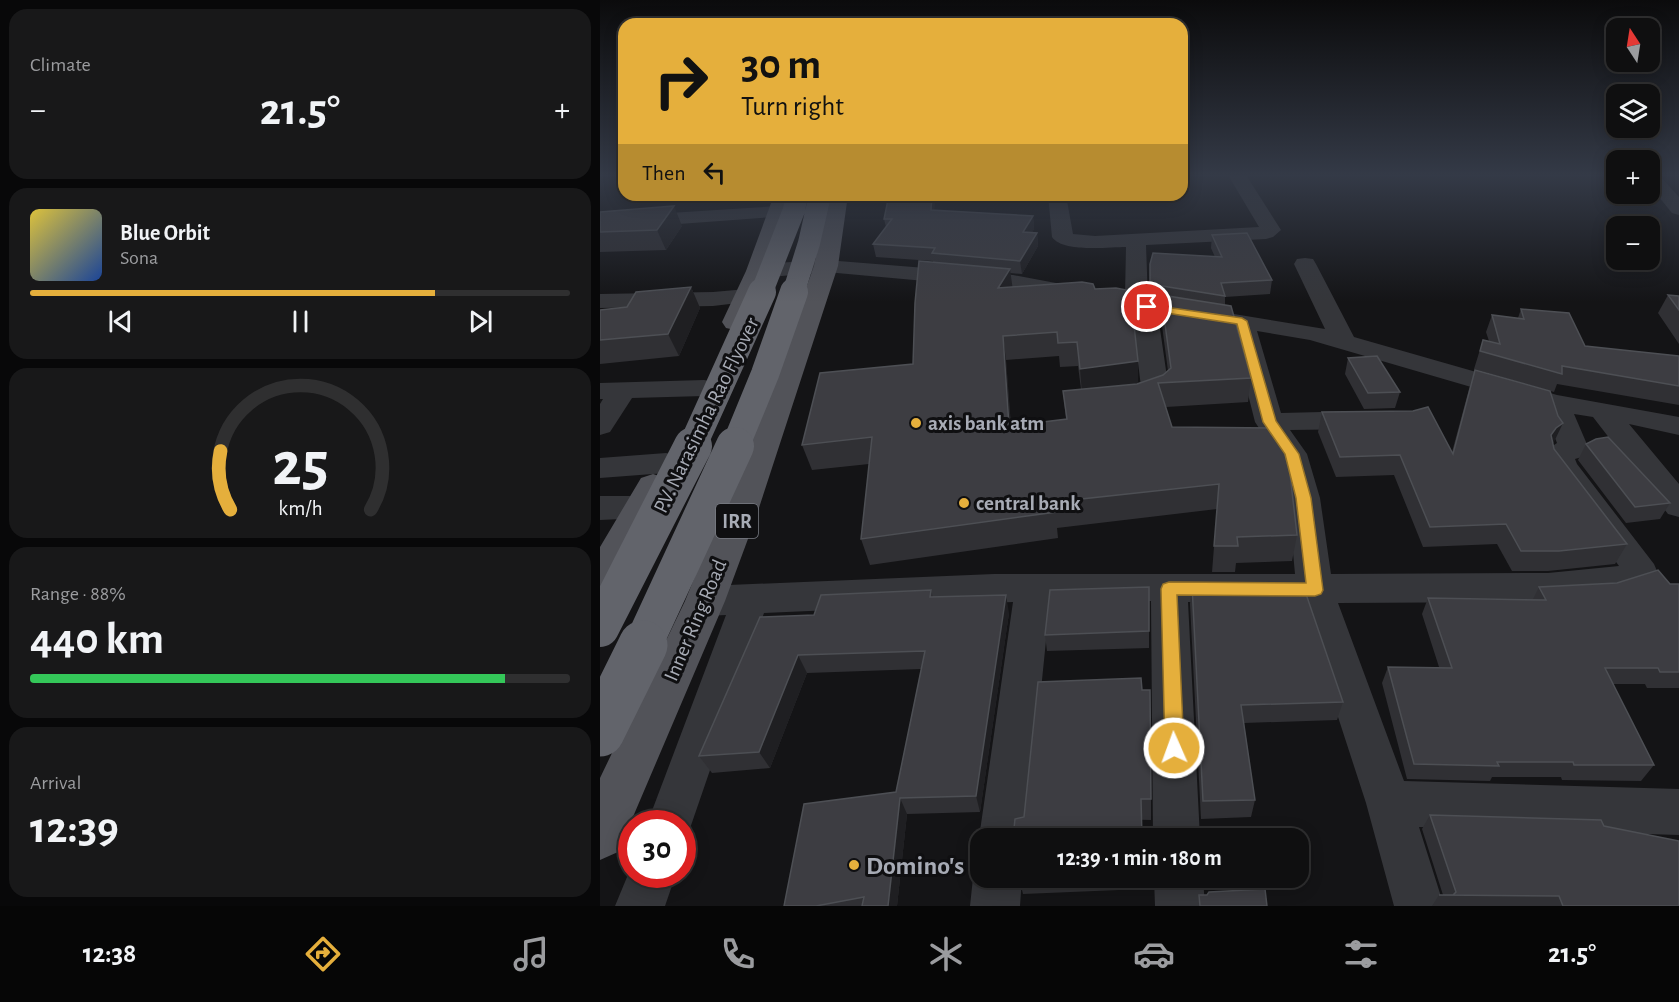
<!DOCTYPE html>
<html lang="en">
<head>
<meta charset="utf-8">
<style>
  :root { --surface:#0f0f10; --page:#181819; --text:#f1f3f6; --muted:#9b9c9f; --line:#2f2f30; --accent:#e5af3c }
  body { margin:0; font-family:"Alegreya Sans",sans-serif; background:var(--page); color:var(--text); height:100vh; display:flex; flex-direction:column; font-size:22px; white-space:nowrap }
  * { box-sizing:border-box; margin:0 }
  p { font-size:20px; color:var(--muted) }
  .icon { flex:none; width:33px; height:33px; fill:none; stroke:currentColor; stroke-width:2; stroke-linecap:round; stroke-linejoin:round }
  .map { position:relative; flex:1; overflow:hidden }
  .sheet { display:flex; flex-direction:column; gap:9px; padding:9px; background:#080809; width:600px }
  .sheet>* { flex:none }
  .top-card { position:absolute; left:18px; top:18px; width:570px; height:183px; border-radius:18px; box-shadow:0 3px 15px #0003,0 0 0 2px var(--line); background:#e5af3c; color:#111; overflow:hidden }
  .needle { width:39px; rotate:348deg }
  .fabs { position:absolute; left:1006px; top:18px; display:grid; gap:12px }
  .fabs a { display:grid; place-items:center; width:54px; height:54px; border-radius:12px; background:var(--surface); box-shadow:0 3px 15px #0003,0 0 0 2px var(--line); font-size:30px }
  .speed { position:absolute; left:18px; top:810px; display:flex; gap:12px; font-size:30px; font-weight:700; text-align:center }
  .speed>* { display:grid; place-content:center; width:78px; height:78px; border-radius:50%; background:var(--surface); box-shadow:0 3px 15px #0003,0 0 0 2px var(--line); line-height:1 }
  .speed .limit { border:9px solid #d22; background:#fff; color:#111 }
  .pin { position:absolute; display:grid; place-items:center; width:51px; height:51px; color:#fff; margin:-26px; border:3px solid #fff; border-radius:50%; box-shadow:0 2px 6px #0007 }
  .me { position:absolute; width:66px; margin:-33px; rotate:358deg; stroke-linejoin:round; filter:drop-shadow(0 0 4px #0008) }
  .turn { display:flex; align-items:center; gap:21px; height:126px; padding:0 24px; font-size:27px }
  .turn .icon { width:78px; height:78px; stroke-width:2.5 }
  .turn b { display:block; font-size:42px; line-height:51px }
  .then { display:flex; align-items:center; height:57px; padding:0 24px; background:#0003; gap:12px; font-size:22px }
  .big { font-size:45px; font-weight:700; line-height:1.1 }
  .sheet .widget { flex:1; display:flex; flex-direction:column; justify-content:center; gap:9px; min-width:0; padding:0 21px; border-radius:18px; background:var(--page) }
  .sheet .dial { align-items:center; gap:0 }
  .dial svg { height:156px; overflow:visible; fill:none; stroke:var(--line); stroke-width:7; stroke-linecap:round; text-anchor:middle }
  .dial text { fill:var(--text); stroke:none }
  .song { display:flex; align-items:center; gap:18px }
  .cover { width:72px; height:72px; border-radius:9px; background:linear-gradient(135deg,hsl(50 70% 55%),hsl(220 70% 35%)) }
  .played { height:6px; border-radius:3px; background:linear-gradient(90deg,var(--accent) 75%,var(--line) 75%) }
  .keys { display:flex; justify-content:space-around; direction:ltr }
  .heat { display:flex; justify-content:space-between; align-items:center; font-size:33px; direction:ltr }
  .charge { height:9px; border-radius:4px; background:linear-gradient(90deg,#34c759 88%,var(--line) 0) }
  .trip { position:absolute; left:370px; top:828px; width:339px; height:60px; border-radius:18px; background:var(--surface); box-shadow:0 3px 15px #0003,0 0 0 2px var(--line); font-weight:700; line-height:60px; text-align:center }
  .dock { display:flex; height:96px; justify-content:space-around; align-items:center; background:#060606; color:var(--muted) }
  .dock .icon { width:42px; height:42px }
  .dock .on { color:var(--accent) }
  .dock b { font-size:27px; color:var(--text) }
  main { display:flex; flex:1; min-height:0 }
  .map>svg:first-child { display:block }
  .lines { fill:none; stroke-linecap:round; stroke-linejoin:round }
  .minor { fill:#35363a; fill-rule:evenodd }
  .major { fill:#525359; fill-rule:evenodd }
  .highway-bridge-far3 { stroke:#62646b; stroke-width:22 }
  .highway-bridge-far2 { stroke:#62646b; stroke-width:28 }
  .highway-bridge-far1 { stroke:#62646b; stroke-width:38 }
  .highway-bridge { stroke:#62646b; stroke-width:49 }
  .wall { fill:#303034; fill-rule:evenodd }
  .shaded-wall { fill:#1f1f22 }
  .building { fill:#3d3d42; stroke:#4d4f54; stroke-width:1.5 }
  .route { fill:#e5af3c; stroke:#957227; stroke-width:1.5 }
  .poi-dot { fill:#e5af3c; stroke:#0f0f11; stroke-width:2 }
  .labels { text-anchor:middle; stroke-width:6; stroke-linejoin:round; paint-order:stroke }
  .shield { fill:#0f0f11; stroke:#797c84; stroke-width:1.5 }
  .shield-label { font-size:20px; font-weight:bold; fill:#a7abb5 }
  .street-label { font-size:21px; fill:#a7abb5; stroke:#0f0f11 }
  .poi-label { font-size:21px; font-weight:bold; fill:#a7abb5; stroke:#0f0f11; text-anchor:start }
  .near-poi-label { font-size:26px; font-weight:bold; fill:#a7abb5; stroke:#0f0f11; text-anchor:start }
</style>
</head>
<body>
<main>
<section class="sheet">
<div class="widget"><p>Climate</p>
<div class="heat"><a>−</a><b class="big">21.5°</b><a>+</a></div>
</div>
<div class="widget">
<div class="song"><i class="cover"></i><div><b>Blue Orbit</b><p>Sona</p></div></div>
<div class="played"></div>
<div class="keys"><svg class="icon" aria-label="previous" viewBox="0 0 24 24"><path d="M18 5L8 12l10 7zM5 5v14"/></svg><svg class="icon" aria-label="pause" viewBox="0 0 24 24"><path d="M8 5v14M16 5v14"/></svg><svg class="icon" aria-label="next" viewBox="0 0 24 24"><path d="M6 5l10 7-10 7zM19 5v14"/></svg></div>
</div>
<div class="widget dial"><svg viewBox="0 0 100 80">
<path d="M14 69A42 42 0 1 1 86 69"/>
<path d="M14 69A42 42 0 0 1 9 39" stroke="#e5af3c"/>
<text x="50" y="56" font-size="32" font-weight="700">25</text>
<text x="50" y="72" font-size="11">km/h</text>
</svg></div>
<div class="widget"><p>Range · 88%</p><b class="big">440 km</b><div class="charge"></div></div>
<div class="widget"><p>Arrival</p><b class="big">12:39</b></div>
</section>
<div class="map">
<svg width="1079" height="906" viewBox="0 0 1079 906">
  <rect width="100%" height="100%" fill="#141416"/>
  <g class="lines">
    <path class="minor" d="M628 175H646L681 230 673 237 666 239 546 245 548 300 725 329 694 264 697 259 705 258 713 259 716 264 754 337 957 395 1079 417V435L1029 424 1079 484V517L1068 514 993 417 974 414 989 449 985 456 975 459 977 464 1054 564 1057 571 1051 581 1040 588 1006 597 979 600 916 602 738 603 804 781 1079 789V835L819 827 844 906H794L766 803 701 603 588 602 600 838H553L551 601H450L426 838H381V842L379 838 413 602 164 613 86 840 82 842V824H47L126 615 105 616 92 611 87 601 92 591 105 586 394 574H695L688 498 677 455 655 422 631 327 558 315 569 391C559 406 535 408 519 404L515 398 519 392 541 387 533 321 535 312 413 289 226 272 158 278 150 276 147 271 150 266 158 264 226 260 413 275 525 296 526 247C508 247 463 253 452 237L448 195H466L473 234 495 236 659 227ZM657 331 710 340 943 408 957 443 948 449 944 456 947 467 1019 566 948 573 731 574 720 498 707 454 690 430 762 429 772 426 776 420 772 414 762 411 681 413Z
      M1050 175H1059L1079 197V215L1072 213 1050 186Z
      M179 206 186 208 189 212 186 216 38 227 31 225 28 221 31 217 38 215Z
      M147 289 155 291 158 296 155 301 113 306 0 308V294L113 292Z
      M104 380 114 382 118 388 114 394 104 396 32 398 10 432 0 435V404L3 399H0V383Z
      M66 453 77 456 81 463 77 470 66 473 0 478V458Z
      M0 496H42L53 499 58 507 53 515 42 518 0 520Z
      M381 861V878H422L420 906H370L373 878Z
      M32 865V874H76L65 906H15Z
      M554 878H603L605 906H555Z"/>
    <path class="major" d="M174 195H194L170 271 144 328 135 330 126 328 122 322 146 271Z
      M228 195H248L238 266 155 520 125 601 18 852 0 860V778L85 601 153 434 214 266Z
      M53 474 65 478 70 486 14 592 0 596V547L41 478Z"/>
    <path class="highway-bridge-far3" d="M161 294 194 210 197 195
      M193 294 209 243 220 195"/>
    <path class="highway-bridge-far2" d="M92 447 162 292
      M135 447 165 374 194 292"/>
    <path class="highway-bridge-far1" d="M0 628 93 446
      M42 647 135 446"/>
    <path class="highway-bridge" d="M0 732 43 645"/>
  </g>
  <path class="wall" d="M334 210 433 216 434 229 432 232 437 233 438 246 422 274 410 273 412 287 495 289 532 312 538 361V383L563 375 568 371 561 318V300L550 298V264L615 257 611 248 612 235 672 280 670 294 625 297V305L651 378 648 402 566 407 572 427 697 535 692 561 636 563 635 572H612L617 509 457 528 458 538 270 565 261 539 269 464 212 470 202 445 313 364 333 261 276 257 273 244 286 227 284 219ZM459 356 460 367 478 366 481 389 463 391 466 419 411 426 406 360Z
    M0 212 82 226 66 250 0 252Z
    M91 287 100 308 79 356 0 364V310L27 307Z
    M1068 295 1079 296V344L1058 313Z
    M921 309 985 346 1079 356V405L957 384 954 392 874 369 883 340 889 341 886 332 892 315 918 318Z
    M748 358 800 392 795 408 764 409 745 374Z
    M875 370 954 442 953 443 954 449 1027 544 1015 564 948 571H912L897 544 823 547 794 475 736 477 718 432 722 412 852 452 869 389Z
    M986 444 1070 503 1060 519 1026 523 978 460Z
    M1079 584V688H1047L1045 684H1013L1054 765 1041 781 962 780 961 777H892L890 781 807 779 782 683 788 667H839L822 614 828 598 933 599 939 587Z
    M592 585 644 593 743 702 737 720 644 723 655 800 651 817 601 819 590 604Z
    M549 587V648L447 651 445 635Z
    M331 590 333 597 409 613 380 812 307 814 297 906H184L296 792 321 669 207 673 170 768 112 773 99 756 214 615Z
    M542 690 551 799V820L424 817Z
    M830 815 1004 826 1079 906H832L839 895H843L822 829Z
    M419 878H543V889L423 894Z"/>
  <path class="shaded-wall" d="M332 195H336L333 223 331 210Z
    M74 206 82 226 66 250 57 230Z
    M433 216 434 229 425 245 423 232Z
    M437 233 438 246 422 274 420 261Z
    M410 269 413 291 398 288Z
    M91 287 100 308 79 356 68 334Z
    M403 336 406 360 412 451 409 426Z
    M538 361V385L482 393 480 369Z
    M963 423 954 442 947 447 951 435 956 428Z
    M406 595 409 613 380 812 376 796Z
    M198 655 207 673 170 768 159 752Z
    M300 798 307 814 297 906H288Z"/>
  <path class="building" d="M289 195H332L331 210 433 216 423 232 437 233 420 261 332 253 335 248 273 244 292 219H284Z
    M74 206 57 230 0 232V212Z
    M647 233 672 280 621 283 625 296 550 284V264L553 253 622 257 612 235Z
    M319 261 410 269 398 288 482 282 493 284 495 289 516 288 532 291 531 298 538 361 480 369 477 342 458 343 457 332 403 336 409 426 467 419 463 391 537 384 563 375 571 368 561 295 631 306 651 378 558 383 572 427 677 428 679 431 690 474 697 535 637 537 638 546H614L619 484 454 502 456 512 261 539 272 437 202 445 220 373 313 364 315 303Z
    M91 287 68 334 0 340V310L27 307 36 292Z
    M1068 295 1079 296V310Z
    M921 309 969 313 985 346 1079 356V386L962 366V374L880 351 883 340 900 344 892 315 924 319Z
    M777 356 800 392 768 393 748 358Z
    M875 370 950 391 958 416 963 423 956 428 951 435 954 449 1027 544 959 551H921L906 524 830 527 800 455 740 457 722 412 813 411 828 407 853 454Z
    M1008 437 1070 503 1035 507 986 444 996 439Z
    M1058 570 1070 584H1079V672H1060L1058 668H1005L1054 765H974L973 762H897L899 766 814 764 788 667 852 668 828 598 946 600 939 587 1017 583Z
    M592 585H643L644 593 705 591 743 702 641 705 655 800 603 801Z
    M549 587V631L445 635 450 590Z
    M331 590 330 597 406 595 376 796 300 798 288 906H262L264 897 216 906H184L204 804 296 792 325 651 198 655 159 752 99 756 160 617 214 615 221 595Z
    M541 678 542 690H550L551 799H541L542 838H413L415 819 424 817 438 682Z
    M830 815 1001 820 1004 826 1079 841V906H963L959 896 839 895H853L856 892Z
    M665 889 667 906H600L599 895H607L609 892Z"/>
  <linearGradient id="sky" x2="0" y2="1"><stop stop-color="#0b0b0c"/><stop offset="0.58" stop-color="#343a47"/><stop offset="1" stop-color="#343a47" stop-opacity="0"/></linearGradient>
  <rect width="1079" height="302" fill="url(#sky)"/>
  <path class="route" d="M544 304 642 318 647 321 676 421 699 454 711 498 723 590 721 594 715 596 577 595 584 748 581 754 574 757 567 754 565 748 561 589 563 584 569 582 706 583 696 498 685 454 663 422 637 324 547 310 544 309Z"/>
  <g class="poi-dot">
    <circle cx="316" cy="423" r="6"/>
    <circle cx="364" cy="503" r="6"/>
    <circle cx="254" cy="865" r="6"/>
  </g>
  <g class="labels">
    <rect class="shield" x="116" y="504" width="42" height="34" rx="4.5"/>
    <g class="shield-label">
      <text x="137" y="528">IRR</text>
    </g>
    <g class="street-label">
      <text transform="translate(106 415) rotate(-64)" y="7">P.V. Narasimha Rao Flyover</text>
      <text transform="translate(95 620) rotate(-67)" y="7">Inner Ring Road</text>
    </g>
    <g class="poi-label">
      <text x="328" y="430">axis bank atm</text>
      <text x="376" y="510">central bank</text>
    </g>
    <g class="near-poi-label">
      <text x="266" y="874">Domino's</text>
    </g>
  </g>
</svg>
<div class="fabs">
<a><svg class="needle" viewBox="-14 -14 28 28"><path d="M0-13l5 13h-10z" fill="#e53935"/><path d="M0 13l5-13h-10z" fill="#9b9c9f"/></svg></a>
<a><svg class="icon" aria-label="layers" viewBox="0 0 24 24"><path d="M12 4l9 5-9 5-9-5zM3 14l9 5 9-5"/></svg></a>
<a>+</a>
<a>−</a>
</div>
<div class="speed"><div class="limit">30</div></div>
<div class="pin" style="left:547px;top:307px;background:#d93025"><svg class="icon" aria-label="arrive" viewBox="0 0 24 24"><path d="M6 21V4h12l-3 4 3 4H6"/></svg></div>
<svg class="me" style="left:574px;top:748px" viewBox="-20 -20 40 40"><circle r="17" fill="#e5af3c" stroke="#fff" stroke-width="3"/><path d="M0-11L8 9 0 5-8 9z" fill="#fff"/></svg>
<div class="trip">12:39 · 1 min · 180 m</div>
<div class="top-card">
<div class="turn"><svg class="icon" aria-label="right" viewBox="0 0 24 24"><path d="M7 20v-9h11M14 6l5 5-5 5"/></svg><div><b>30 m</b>Turn right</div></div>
<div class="then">Then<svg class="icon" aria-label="left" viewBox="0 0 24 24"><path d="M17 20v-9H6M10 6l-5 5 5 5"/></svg></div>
</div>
</div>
</main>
<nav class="dock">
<b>12:38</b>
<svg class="icon on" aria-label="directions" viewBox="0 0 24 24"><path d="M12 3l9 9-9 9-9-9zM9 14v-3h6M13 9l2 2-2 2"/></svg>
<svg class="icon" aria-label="music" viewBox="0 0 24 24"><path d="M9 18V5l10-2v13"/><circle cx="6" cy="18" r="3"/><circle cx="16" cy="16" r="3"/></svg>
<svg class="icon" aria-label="phone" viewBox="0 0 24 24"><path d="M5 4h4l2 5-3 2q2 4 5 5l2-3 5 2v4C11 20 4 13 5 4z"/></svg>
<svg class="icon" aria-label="climate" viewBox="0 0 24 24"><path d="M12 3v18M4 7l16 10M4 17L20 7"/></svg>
<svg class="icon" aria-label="car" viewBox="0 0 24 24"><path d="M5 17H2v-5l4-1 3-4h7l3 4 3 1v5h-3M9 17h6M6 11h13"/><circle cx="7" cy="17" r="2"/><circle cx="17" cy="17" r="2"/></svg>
<svg class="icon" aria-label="filters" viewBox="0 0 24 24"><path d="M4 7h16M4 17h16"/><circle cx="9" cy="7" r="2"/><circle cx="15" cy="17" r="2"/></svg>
<b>21.5°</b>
</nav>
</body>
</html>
